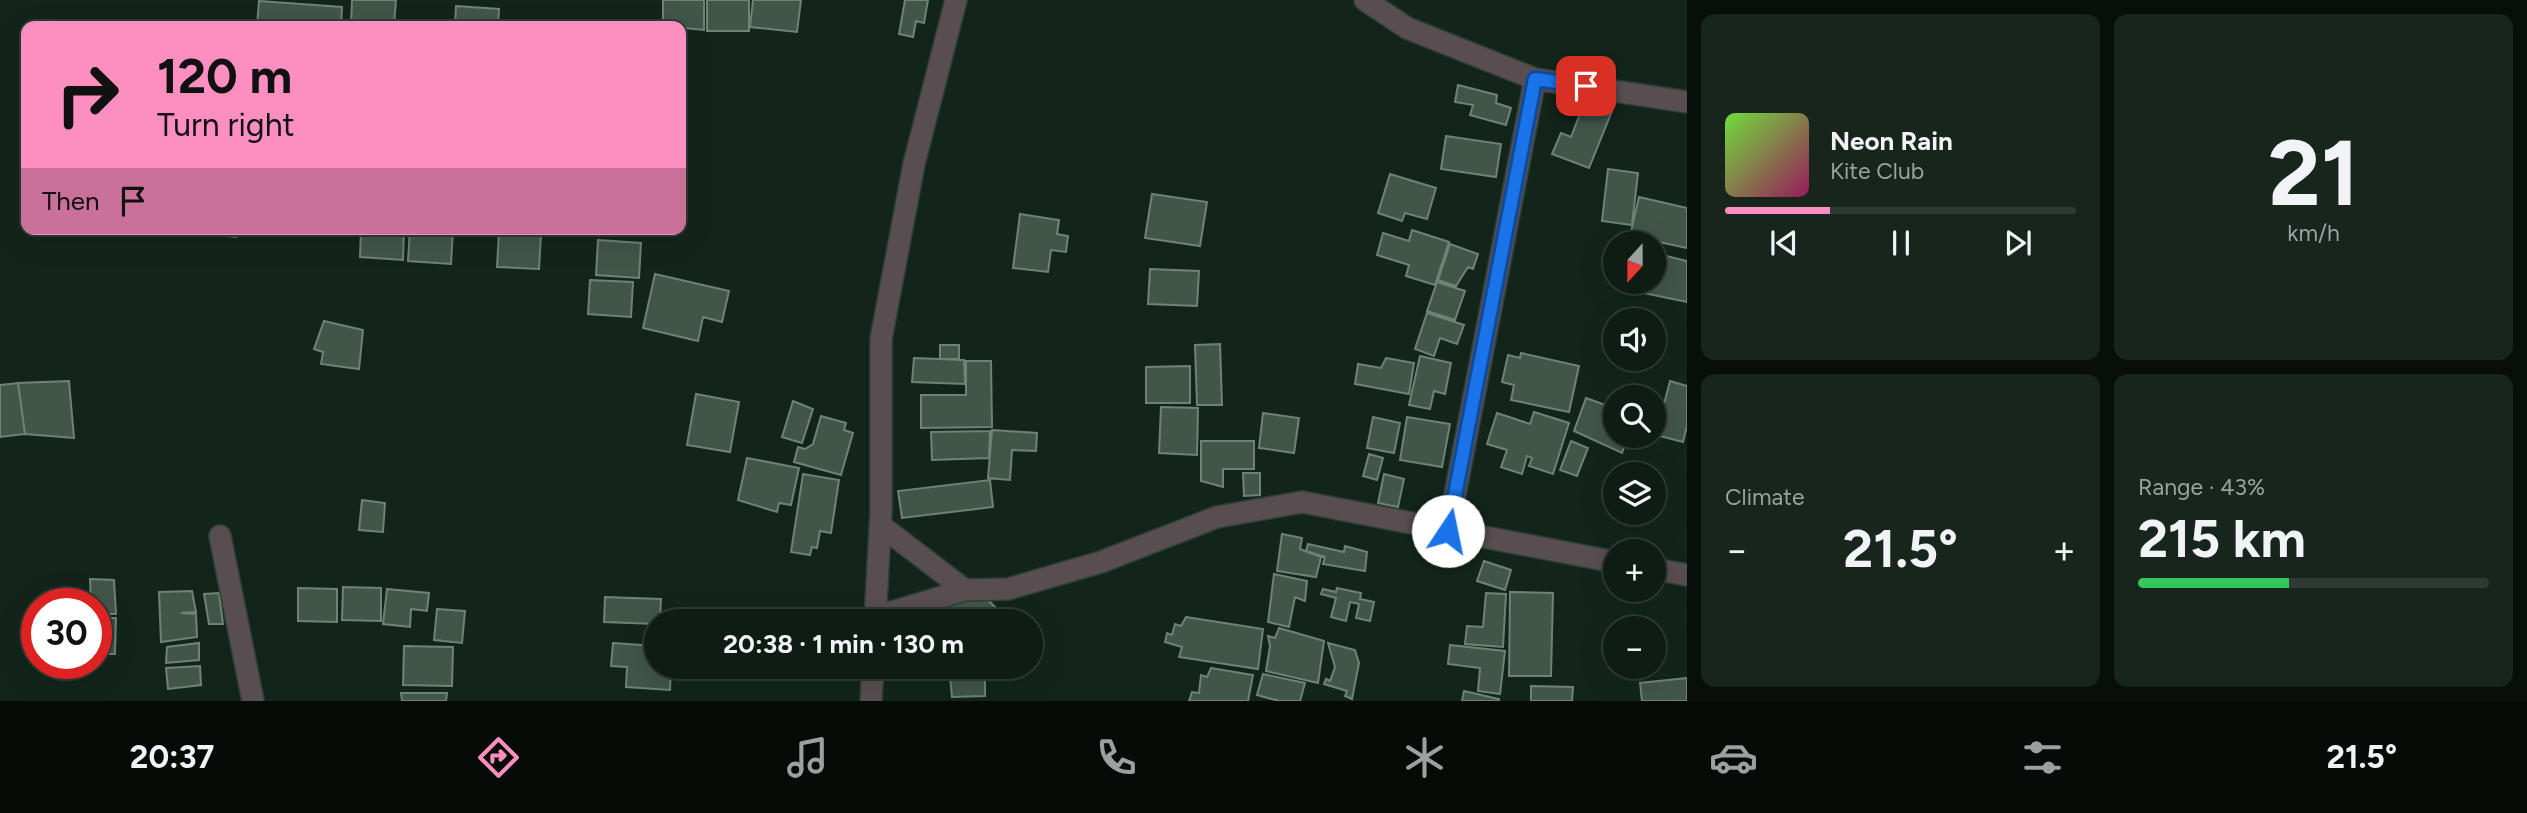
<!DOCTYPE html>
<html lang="en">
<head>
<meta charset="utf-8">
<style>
  :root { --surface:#0e1c14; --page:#17251d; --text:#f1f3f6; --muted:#9ba1a0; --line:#2e3a34; --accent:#fd8ec0 }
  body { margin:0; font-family:Figtree,sans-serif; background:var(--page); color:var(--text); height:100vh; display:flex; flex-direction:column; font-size:26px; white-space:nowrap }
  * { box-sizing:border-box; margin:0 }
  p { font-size:23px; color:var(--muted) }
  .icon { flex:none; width:38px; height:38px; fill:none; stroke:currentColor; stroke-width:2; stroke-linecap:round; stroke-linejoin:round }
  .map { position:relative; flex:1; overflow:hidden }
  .sheet { display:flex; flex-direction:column; gap:14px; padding:14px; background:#080f0b; width:840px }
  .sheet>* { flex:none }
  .top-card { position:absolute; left:21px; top:21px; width:665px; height:214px; border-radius:14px; box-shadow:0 7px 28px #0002,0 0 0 2px var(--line); background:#fd8ec0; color:#111; overflow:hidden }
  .needle { width:46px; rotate:201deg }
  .controls { position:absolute; left:1603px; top:231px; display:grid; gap:14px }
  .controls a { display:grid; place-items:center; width:63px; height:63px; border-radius:50%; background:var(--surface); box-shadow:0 7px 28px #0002,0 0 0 2px var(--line); font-size:35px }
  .speed { position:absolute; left:21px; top:588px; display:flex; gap:14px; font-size:35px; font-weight:700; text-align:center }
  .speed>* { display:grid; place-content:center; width:91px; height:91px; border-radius:50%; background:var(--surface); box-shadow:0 7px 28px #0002,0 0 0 2px var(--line); line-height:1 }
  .speed .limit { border:10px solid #d22; background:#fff; color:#111 }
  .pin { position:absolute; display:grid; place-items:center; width:60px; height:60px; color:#fff; margin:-30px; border-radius:14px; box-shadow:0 4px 10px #0006 }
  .me { position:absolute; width:77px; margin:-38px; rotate:11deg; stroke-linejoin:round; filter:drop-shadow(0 0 5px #0008) }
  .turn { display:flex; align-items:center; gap:24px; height:147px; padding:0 21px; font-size:32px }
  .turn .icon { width:91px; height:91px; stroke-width:2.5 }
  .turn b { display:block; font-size:49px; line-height:60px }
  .then { display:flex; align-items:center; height:66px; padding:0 21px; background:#0003; gap:14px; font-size:26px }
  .big { font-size:52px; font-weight:700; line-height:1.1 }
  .sheet .widget { flex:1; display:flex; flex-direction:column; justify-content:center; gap:10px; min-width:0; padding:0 24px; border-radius:14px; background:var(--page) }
  .sheet .dial { align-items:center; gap:0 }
  .dial b { font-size:91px; line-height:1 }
  .song { display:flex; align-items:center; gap:21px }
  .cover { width:84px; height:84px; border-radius:10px; background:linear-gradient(135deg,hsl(100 70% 55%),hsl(330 70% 35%)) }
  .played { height:7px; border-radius:4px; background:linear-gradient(90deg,var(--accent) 30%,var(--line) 30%) }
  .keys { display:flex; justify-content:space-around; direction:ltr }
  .heat { display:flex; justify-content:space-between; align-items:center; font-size:38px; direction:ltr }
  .charge { height:10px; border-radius:5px; background:linear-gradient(90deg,#34c759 43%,var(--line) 0) }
  .sheet .tiles { flex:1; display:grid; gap:14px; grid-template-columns:repeat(2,1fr) }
  .trip { position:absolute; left:644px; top:609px; width:399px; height:70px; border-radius:35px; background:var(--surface); box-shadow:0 7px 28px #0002,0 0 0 2px var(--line); font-weight:700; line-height:70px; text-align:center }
  .dock { display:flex; height:112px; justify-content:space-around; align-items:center; background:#060b08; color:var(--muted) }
  .dock .icon { width:49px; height:49px }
  .dock .on { color:var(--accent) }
  .dock b { font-size:32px; color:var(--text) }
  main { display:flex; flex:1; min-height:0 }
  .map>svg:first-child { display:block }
  .building { fill:#425549; stroke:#6e8376; stroke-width:2 }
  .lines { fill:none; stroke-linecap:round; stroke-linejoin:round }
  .minor-casing { stroke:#2e3f36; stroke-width:24 }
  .minor { stroke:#584e52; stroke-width:21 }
  .route-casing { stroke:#114b97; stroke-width:18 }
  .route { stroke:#1a73e8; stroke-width:12 }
</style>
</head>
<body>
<main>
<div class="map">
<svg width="1687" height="701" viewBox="0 0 1687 701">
  <rect width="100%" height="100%" fill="#13251b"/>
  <path class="building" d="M352 0H396L394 26H351Z
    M663 0H704V30L663 26Z
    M707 0H749V31H707Z
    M753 0H801L797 32 750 27Z
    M905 0H928L924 23 916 21 913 37 899 34Z
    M259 1 342 7 341 26H257Z
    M456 6 499 9 498 26H455Z
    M1458 85 1497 95 1496 103 1511 108 1506 125 1470 115 1473 105 1455 102Z
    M1585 101 1612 111 1589 168 1552 154 1561 133 1571 137Z
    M1446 136 1501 144 1496 177 1441 169Z
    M1608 169 1638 173 1632 225 1602 221Z
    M1390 174 1436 188 1427 219 1405 213 1402 221 1378 213Z
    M1152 194 1207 202 1200 246 1145 238Z
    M1639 197 1687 208V248L1630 236Z
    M1020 214 1059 220 1057 234 1068 236 1066 252 1051 250 1048 272 1013 268Z
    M189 229H236V237L190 232Z
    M361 229H404L403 260 360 257Z
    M410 229H453L451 264 408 261Z
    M602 229H645V235L602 232Z
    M1412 230 1449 242 1435 285 1406 276 1409 265 1377 255 1383 233 1409 241Z
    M499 232 541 234 539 269 497 267Z
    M598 240 641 243 639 278 596 275Z
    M1450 244 1478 254 1473 269 1468 267 1456 286 1438 280Z
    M1654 253 1687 261V302L1624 289 1625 282H1654Z
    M1150 269 1199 271 1197 306 1148 304Z
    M655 274 729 291 722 322 703 317 698 341 643 328Z
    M590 280 633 282 631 317 588 314Z
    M1437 282 1465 291 1455 320 1427 311Z
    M1427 313 1464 325 1457 344 1440 338 1434 356 1415 349Z
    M324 321 363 330 359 369 321 364 323 352 314 349Z
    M1220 344 1222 405H1197L1195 345Z
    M940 345H959V359H940Z
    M1521 353 1579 366 1569 412 1511 400 1514 385 1502 382 1508 355 1520 358Z
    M1420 356 1451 363 1445 394 1434 391 1430 409 1409 405Z
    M914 358 964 360 965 384 912 382Z
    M1386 358 1414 363 1409 394 1355 384 1358 364 1381 368Z
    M966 361H991L992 427 921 428V395H966Z
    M1190 366V403H1146V367Z
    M69 381 74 438 25 434 18 383Z
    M1670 381 1687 386V426L1683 442 1656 435Z
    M18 383 25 434 0 437V385Z
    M696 394 739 402 730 452 687 445Z
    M1586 398 1614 408 1609 422 1615 425V436H1628L1622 453 1574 431Z
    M793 401 813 409 802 443 782 437Z
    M1161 407 1198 408 1197 455 1159 453Z
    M1534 412 1569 423 1553 474 1529 466 1532 458 1527 456 1522 474 1501 467 1507 450 1487 444 1497 413 1530 424Z
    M1263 413 1299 418 1294 453 1259 448Z
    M821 416 846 423 844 430 853 433 841 475 794 462 798 447 805 449 813 444Z
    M1373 417 1400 423 1394 453 1367 448Z
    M1407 417 1450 424 1442 467 1400 460Z
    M992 430 1037 433 1036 451 1012 450 1010 480 988 478Z
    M990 431 989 458 932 460 931 432Z
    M1201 441H1254V469H1223V487L1201 481Z
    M1571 441 1588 448 1577 476 1560 470Z
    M1369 454 1383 458 1377 480 1363 476Z
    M747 458 799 468 791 505 779 503 777 512 738 500Z
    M1243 473H1260V495L1244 496Z
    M803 474 839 480 831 533 820 531 817 548 812 547 810 555 791 552Z
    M1384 474 1404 479 1398 507 1378 503Z
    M990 480 993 507 902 518 898 491Z
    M362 500 385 503 383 532 359 530Z
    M1282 534 1302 538 1300 549 1321 557 1316 577 1277 571Z
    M1308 544 1344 552 1345 546 1367 552 1365 571 1323 564 1325 557 1306 551Z
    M1484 561 1511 570 1505 590 1477 581Z
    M1274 574 1307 581 1305 601 1295 597 1289 627 1268 622Z
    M90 579 114 580 116 614H96V604H91Z
    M343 587 381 588V621L342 620Z
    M298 588 337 589V622L298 621Z
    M1337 588 1361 593 1360 599 1374 602 1370 621 1356 618 1359 604 1350 602 1346 621 1331 617 1336 598 1321 594 1323 589 1336 592Z
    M387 589 429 593 427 611 411 609 410 627 383 624Z
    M192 591 196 612 181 613 196 614 197 637 161 642 159 592Z
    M1510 592 1553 593 1551 676H1509Z
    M219 593 223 624H209L204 594Z
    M1486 593 1506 594 1503 647 1465 644 1467 626 1483 627Z
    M984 596 999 611 994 619 974 621V619L961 620V615L935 619 945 600Z
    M605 597 661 599 660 621 656 624 604 622Z
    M437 609 465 611 462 643 434 640Z
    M1186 617 1263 629 1258 669 1179 657 1182 647 1165 642 1167 633 1172 635 1175 624 1181 626Z
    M96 618H116L115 654H96Z
    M1279 628 1324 641 1318 683 1266 671 1270 646 1268 636 1275 638Z
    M199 643V660L166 663 167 647Z
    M613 643 656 646V667H671L670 690 626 687 627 667 611 666Z
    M1328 643 1355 650 1359 663 1352 699 1345 696 1347 691 1324 684 1326 679 1330 681 1335 667Z
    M1450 645 1505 651 1500 694 1478 691 1480 668 1448 664Z
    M404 646 453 647 452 686 403 685Z
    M200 666 201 685 168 689 166 668Z
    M949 667H990V677H985V696L952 697Z
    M1211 668 1253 675 1248 701H1189L1192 692 1199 693 1201 675 1207 677Z
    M1263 674 1305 683 1300 701H1279L1257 695Z
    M1687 678V701H1642L1640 683Z
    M1531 686 1573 687 1572 701H1531Z
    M1464 691 1499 699V701H1462Z
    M401 693H447L446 701H402Z"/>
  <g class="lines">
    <defs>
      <path id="minor" d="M1365 0 1407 28 1535 79 1687 102
        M880 525 965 590
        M1448 531 1535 79
        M220 536 253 701
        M1654 569 1687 575
        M875 617 965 590 1008 589 1101 562 1217 517 1302 502 1615 562
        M875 621 881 512V339L914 164 956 0
        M871 701 873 667"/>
    </defs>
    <use href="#minor" class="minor-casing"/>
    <use href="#minor" class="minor"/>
  </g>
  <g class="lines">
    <defs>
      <path id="route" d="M1448 531 1535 79 1586 86"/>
    </defs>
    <use href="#route" class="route-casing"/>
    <use href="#route" class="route"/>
  </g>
</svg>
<div class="controls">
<a><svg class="needle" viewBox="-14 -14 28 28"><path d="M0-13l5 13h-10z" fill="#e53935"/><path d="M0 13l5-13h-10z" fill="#9ba1a0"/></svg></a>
<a><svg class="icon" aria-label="sound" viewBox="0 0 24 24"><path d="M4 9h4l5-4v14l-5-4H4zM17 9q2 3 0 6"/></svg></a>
<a><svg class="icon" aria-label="search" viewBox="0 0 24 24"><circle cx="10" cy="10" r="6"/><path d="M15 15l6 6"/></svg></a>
<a><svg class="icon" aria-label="layers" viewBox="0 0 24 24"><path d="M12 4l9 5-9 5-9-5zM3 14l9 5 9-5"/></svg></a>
<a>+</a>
<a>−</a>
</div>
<div class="speed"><div class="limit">30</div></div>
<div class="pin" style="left:1586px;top:86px;background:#d93025"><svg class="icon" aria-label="arrive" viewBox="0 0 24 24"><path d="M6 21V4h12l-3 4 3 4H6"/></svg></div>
<svg class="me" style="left:1448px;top:531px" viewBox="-20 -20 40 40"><circle r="19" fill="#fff"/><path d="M0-13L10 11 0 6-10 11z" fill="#1a73e8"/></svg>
<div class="trip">20:38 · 1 min · 130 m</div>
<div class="top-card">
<div class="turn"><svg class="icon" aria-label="right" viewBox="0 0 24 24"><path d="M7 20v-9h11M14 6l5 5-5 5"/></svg><div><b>120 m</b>Turn right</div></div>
<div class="then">Then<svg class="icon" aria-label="arrive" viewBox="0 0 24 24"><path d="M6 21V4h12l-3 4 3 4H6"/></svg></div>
</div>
</div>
<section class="sheet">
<div class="tiles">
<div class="widget">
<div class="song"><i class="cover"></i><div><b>Neon Rain</b><p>Kite Club</p></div></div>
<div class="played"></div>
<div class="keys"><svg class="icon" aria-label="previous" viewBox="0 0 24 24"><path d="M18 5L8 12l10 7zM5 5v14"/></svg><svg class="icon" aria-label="pause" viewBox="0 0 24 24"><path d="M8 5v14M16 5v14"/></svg><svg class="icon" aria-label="next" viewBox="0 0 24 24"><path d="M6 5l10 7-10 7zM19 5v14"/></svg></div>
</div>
<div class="widget dial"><b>21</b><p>km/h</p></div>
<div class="widget"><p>Climate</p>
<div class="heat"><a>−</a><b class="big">21.5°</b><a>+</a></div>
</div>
<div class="widget"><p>Range · 43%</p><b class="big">215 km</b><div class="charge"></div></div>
</div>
</section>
</main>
<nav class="dock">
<b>20:37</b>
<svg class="icon on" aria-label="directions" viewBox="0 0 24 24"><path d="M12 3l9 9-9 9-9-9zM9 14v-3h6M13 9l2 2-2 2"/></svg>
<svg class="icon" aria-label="music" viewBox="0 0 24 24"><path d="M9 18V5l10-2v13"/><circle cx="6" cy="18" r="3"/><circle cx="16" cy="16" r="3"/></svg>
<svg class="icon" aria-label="phone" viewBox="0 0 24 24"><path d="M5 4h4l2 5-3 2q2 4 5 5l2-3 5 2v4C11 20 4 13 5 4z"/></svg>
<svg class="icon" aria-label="climate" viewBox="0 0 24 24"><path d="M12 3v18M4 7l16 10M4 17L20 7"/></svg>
<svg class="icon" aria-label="car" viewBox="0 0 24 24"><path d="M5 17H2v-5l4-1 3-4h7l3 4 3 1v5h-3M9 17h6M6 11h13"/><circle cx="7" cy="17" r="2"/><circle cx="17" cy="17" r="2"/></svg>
<svg class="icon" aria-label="filters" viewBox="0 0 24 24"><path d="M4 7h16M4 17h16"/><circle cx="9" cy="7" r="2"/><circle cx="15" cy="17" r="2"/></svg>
<b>21.5°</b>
</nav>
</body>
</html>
